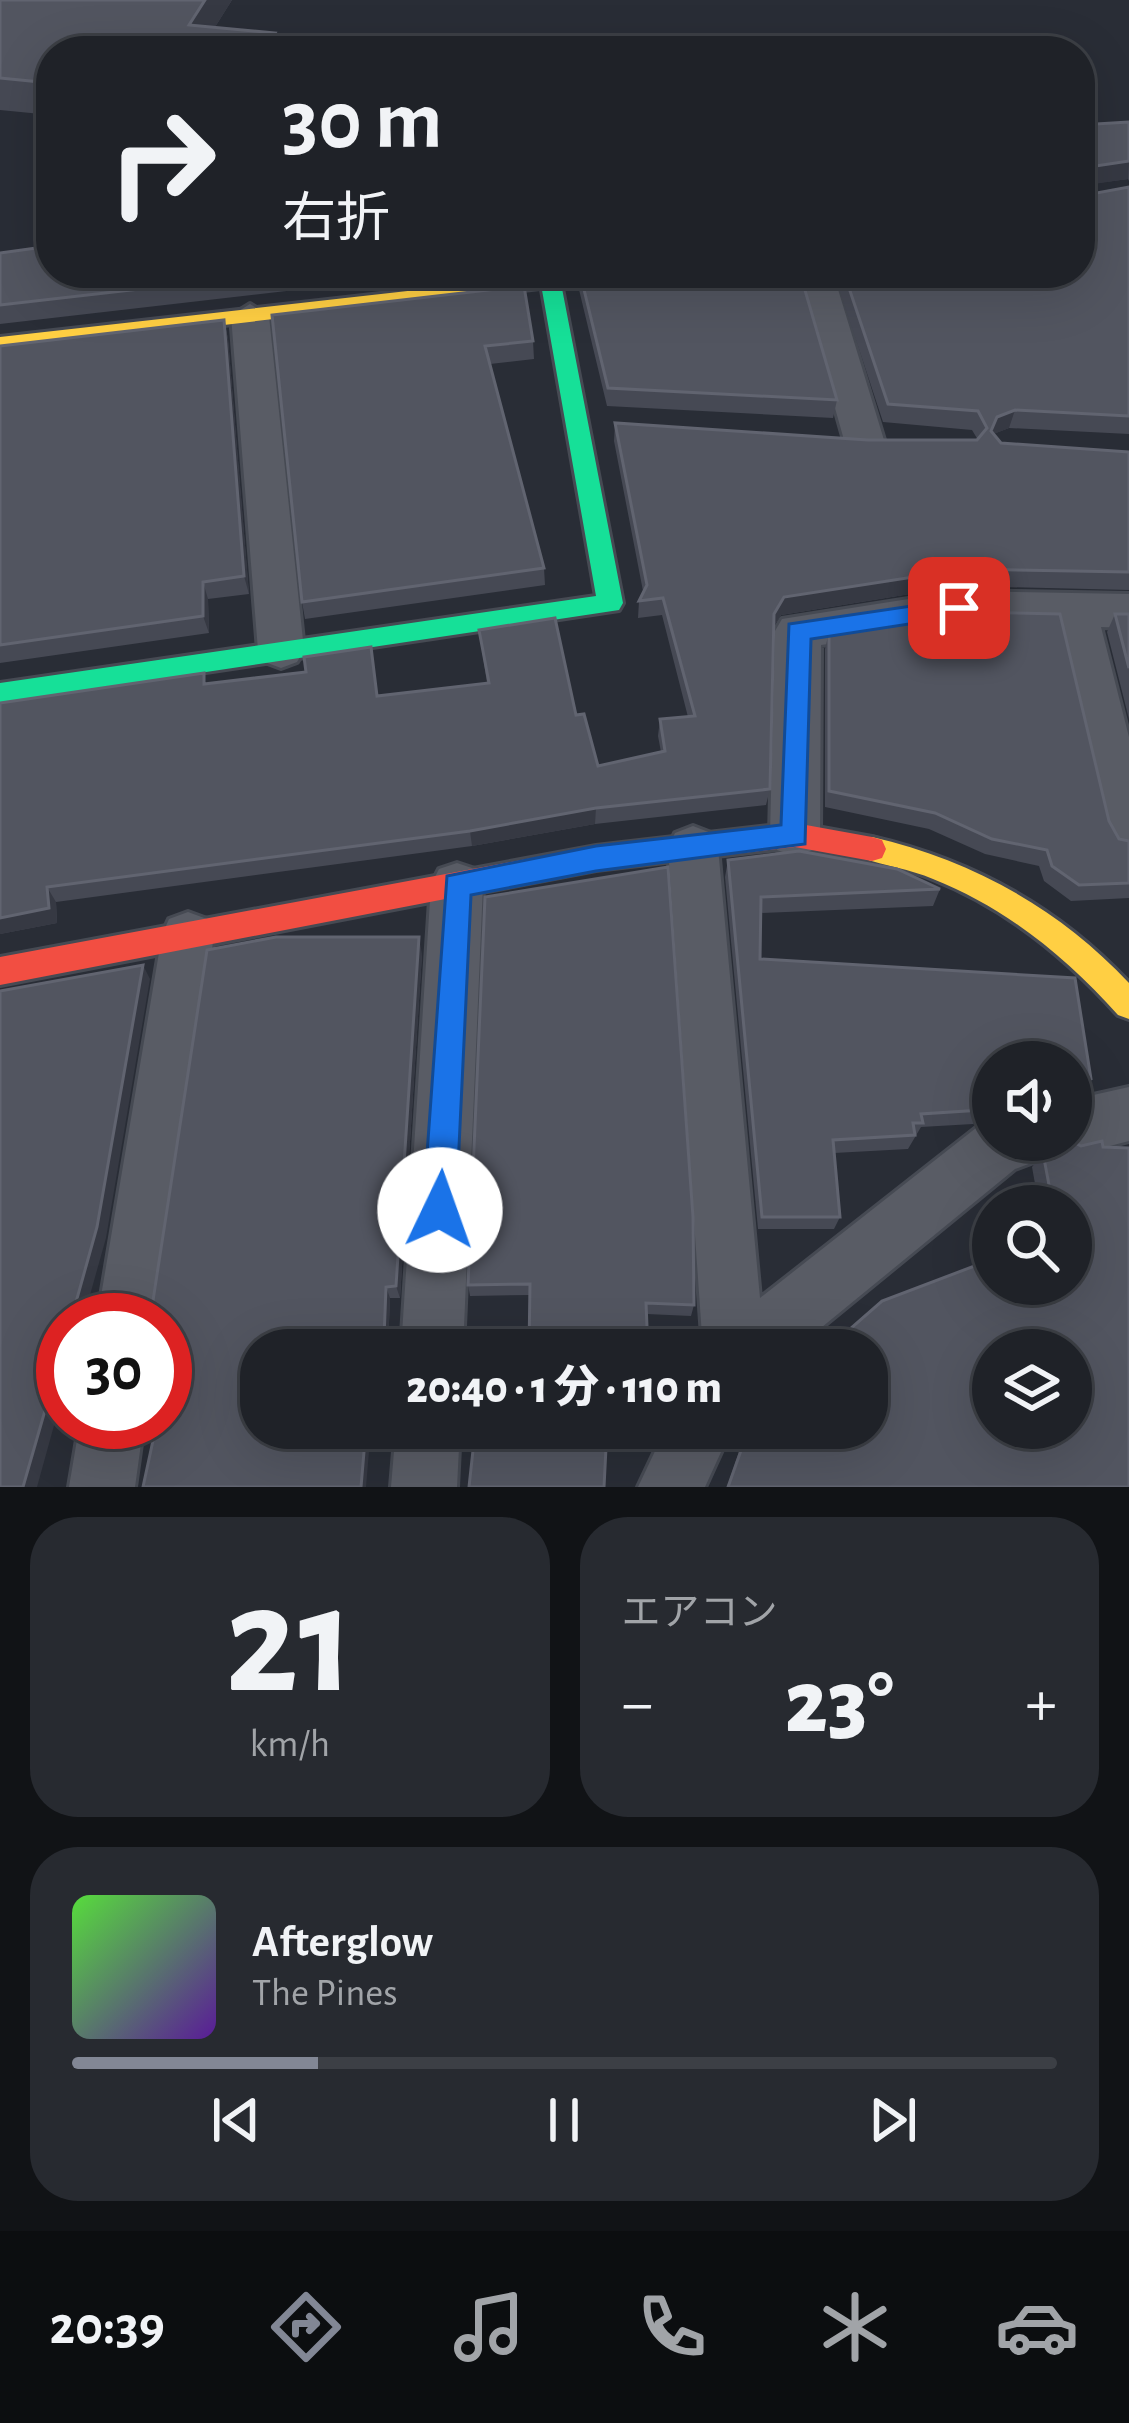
<!DOCTYPE html>
<html lang="ja">
<head>
<meta charset="utf-8">
<style>
  :root { --surface:#1f2228; --page:#272a30; --text:#f1f3f6; --muted:#a1a4a8; --line:#3c3f45; --accent:#828795 }
  body { margin:0; font-family:"Alegreya Sans","Noto Sans JP",sans-serif; background:var(--page); color:var(--text); height:100vh; display:flex; flex-direction:column; font-size:45px; white-space:nowrap }
  * { box-sizing:border-box; margin:0 }
  p { font-size:39px; color:var(--muted) }
  .icon { flex:none; width:66px; height:66px; fill:none; stroke:currentColor; stroke-width:2; stroke-linecap:round; stroke-linejoin:round }
  .map { position:relative; height:1487px; overflow:hidden }
  .panel { display:flex; flex-direction:column; gap:30px; padding:30px; background:#111316; flex:1 }
  .panel>* { flex:none }
  .hud { position:absolute; left:36px; top:36px; width:1059px; height:252px; border-radius:48px; box-shadow:0 12px 48px #0002,0 0 0 3px var(--line); background:#1f2228; color:var(--text); overflow:hidden }
  .tools { position:absolute; left:972px; top:1041px; display:grid; gap:24px }
  .tools a { display:grid; place-items:center; width:120px; height:120px; border-radius:50%; background:var(--surface); box-shadow:0 12px 48px #0002,0 0 0 3px var(--line); font-size:60px }
  .speed { position:absolute; left:36px; top:1293px; display:flex; gap:24px; font-size:60px; font-weight:700; text-align:center }
  .speed>* { display:grid; place-content:center; width:156px; height:156px; border-radius:50%; background:var(--surface); box-shadow:0 12px 48px #0002,0 0 0 3px var(--line); line-height:1 }
  .speed .limit { border:18px solid #d22; background:#fff; color:#111 }
  .pin { position:absolute; display:grid; place-items:center; width:102px; height:102px; color:#fff; margin:-51px; border-radius:24px; box-shadow:0 6px 18px #0006 }
  .me { position:absolute; width:132px; margin:-66px; rotate:3deg; stroke-linejoin:round; filter:drop-shadow(0 0 9px #0008) }
  .turn { display:flex; align-items:center; gap:42px; height:252px; padding:0 48px; font-size:54px }
  .turn .icon { width:156px; height:156px; stroke-width:2.5 }
  .turn b { display:block; font-size:84px; line-height:102px }
  .big { font-size:90px; font-weight:800; line-height:1.1 }
  .panel .tile { flex:1; display:flex; flex-direction:column; justify-content:center; gap:18px; min-width:0; padding:0 42px; border-radius:48px; background:var(--page) }
  .panel .dial { align-items:center; gap:0 }
  .dial b { font-size:156px; line-height:1 }
  .song { display:flex; align-items:center; gap:36px }
  .cover { width:144px; height:144px; border-radius:18px; background:linear-gradient(135deg,hsl(110 70% 55%),hsl(270 70% 35%)) }
  .played { height:12px; border-radius:6px; background:linear-gradient(90deg,var(--accent) 25%,var(--line) 25%) }
  .keys { display:flex; justify-content:space-around; direction:ltr }
  .heat { display:flex; justify-content:space-between; align-items:center; font-size:66px; direction:ltr }
  .panel .tiles { flex:1; display:grid; gap:30px; grid-template-columns:1fr 1fr }
  .tile:last-child { grid-column:span 2 }
  .trip { position:absolute; left:240px; top:1329px; width:648px; height:120px; border-radius:48px; background:var(--surface); box-shadow:0 12px 48px #0002,0 0 0 3px var(--line); font-weight:800; line-height:120px; text-align:center }
  .menu { display:flex; height:192px; justify-content:space-around; align-items:center; background:#0c0e10; color:var(--muted) }
  .menu .icon { width:84px; height:84px }
  .menu .on { color:var(--accent) }
  .menu b { font-size:54px; color:var(--text) }
  .map>svg:first-child { display:block }
  .lines { fill:none; stroke-linecap:round; stroke-linejoin:round }
  .street-casing { stroke:#464a53; stroke-width:6 }
  .fast-casing { stroke:#464a53; stroke-width:6 }
  .slow-casing { stroke:#464a53; stroke-width:6 }
  .jam-casing { stroke:#464a53; stroke-width:6 }
  .street { fill:#595c65; fill-rule:evenodd }
  .fast { fill:#16e098; fill-rule:evenodd }
  .slow { fill:#ffcf43; fill-rule:evenodd }
  .jam { fill:#f24e42; fill-rule:evenodd }
  .wall { fill:#464954 }
  .shaded-wall { fill:#363943 }
  .building { fill:#525560; stroke:#616470; stroke-width:3; fill-rule:evenodd }
  .route { fill:#1a73e8; stroke:#114b97; stroke-width:3 }
</style>
</head>
<body>
<div class="map">
<svg width="1129" height="1487" viewBox="0 0 1129 1487">
  <rect width="100%" height="100%" fill="#292d36"/>
  <g class="lines">
    <defs>
      <path id="street" d="M797 273H833L884 440 878 450H850L844 440Z
        M250 304 269 316 304 650 297 662 281 668 265 662 258 650 231 316Z
        M959 591 1129 594V628L1101 627 1129 737V856L1111 850 1104 835 1056 627 959 625 821 645 820 835 813 850 795 856 777 850 770 835 775 631 782 619Z
        M693 826 711 833 718 848 760 1298 981 1124 993 1119V1140H1071V1100L1129 1087V1141L1071 1156 1051 1148 1048 1140 1039 1160 1015 1169 794 1350H703L668 848 675 833Z
        M457 863 475 869 483 885 463 1350H401L431 885 439 869Z
        M188 912 207 919 214 935 159 1320H97L162 935 169 919Z
        M80 1422H144L135 1487H69Z
        M396 1428H460L457 1487H391Z
        M666 1428H732L705 1487H638Z"/>
      <path id="fast" d="M539 273H559L623 603 619 610 0 703V683L596 596Z"/>
      <path id="slow" d="M550 275 560 281 557 286 0 351V337Z
        M872 837C971 860 1059 908 1129 983V1019L1118 1015C1066 957 1006 908 933 879 910 869 885 866 862 858L858 849 862 840Z"/>
      <path id="jam" d="M795 823 872 837 882 840 886 849 882 858 872 861 795 847 596 870 0 985V957L596 846Z"/>
    </defs>
    <use href="#street" class="street-casing"/>
    <use href="#fast" class="fast-casing"/>
    <use href="#slow" class="slow-casing"/>
    <use href="#jam" class="jam-casing"/>
    <use href="#street" class="street"/>
    <use href="#fast" class="fast"/>
    <use href="#slow" class="slow"/>
    <use href="#jam" class="jam"/>
  </g>
  <path class="wall" d="M0 0H232L215 27 51 51V115L0 110Z
    M1080 105 1096 124 1129 122V181L1128 179 1082 185 1081 191 1086 195 1129 187V434L1009 428 993 434 1001 443 1129 452V590L959 586 781 615 773 627 770 789 766 805 595 824 472 846 56 902 57 923 0 934V703L208 684 378 696 487 683 479 630 576 715 598 766 661 752 658 736 660 719 688 717 662 615 638 618 639 601 643 591 614 441 615 423 868 440H978L972 430 883 422 834 273H1080Z
    M0 253 51 273H442L0 324Z
    M575 273H800L837 400 833 418 607 406Z
    M272 315 533 341 534 359 490 364 544 568 545 585 305 619 302 602Z
    M224 320 228 339 249 594 208 599 209 633 0 663V346Z
    M1115 614H1129V719L1107 632Z
    M829 632 1109 821 1119 839 1129 841V898L1071 901 1044 881 1039 866 985 854 929 829 825 807V649Z
    M799 851 897 869 940 889 933 906 760 913V959L1075 978 1091 1079 1077 1095V1122L1071 1130V1062H993V1117L991 1115 973 1124 921 1127 908 1149 834 1153 840 1217 834 1229H758L725 877 728 860Z
    M485 897 694 1305 691 1316 647 1314 530 1295 470 1296 468 1285Z
    M422 954 400 1298H390L388 1348 261 1350 165 1334V1320Z
    M1081 1146 1103 1147 1129 1487H727L747 1428H867L833 1344 1071 1284V1206H1039L1032 1167 1043 1153Z"/>
  <path class="shaded-wall" d="M205 0H232L200 51 189 25Z
    M275 33 278 51H264Z
    M1129 161 1128 179 1080 186 1082 168Z
    M224 320 228 339 249 594 244 576Z
    M1015 410 1009 428 991 435 985 449 997 417Z
    M965 569 959 586 781 615 770 631 774 614 784 597Z
    M203 582 208 599 209 633 203 616Z
    M596 808 595 824 472 846 470 831Z
    M47 887 56 902 57 923 0 934V918Z
    M419 937 422 954 400 1298 396 1286Z
    M143 965 150 979 106 1238 83 1320H71Z
    M1091 1079 1080 1093 1071 1098 1077 1086Z
    M993 1104 991 1115 973 1124 982 1110Z
    M386 1287 390 1298 388 1348 384 1338Z
    M63 1348V1393L37 1487H23Z
    M366 1428H371L366 1487H361Z"/>
  <path class="building" d="M0 0H205L189 25 275 33 264 51H51V83L0 78Z
    M1080 105 1096 124 1129 122V161L1082 168 1081 191 1086 195 1129 187V416L1015 410 997 417 991 431 1001 443 1129 452V572L965 569 784 597 774 614 770 789 596 808 470 831 47 887 49 908 0 918V703L204 673V684L306 672 304 657 371 647 377 696 489 683 479 630 555 618 576 715 584 714 598 766 665 751 660 719 695 716 663 598 639 601 647 585 615 423 868 440H977L987 428 978 411 888 404 844 273H1080Z
    M51 246V273H279L0 305V253Z
    M580 273H800L837 400 608 388Z
    M524 286 533 341 485 346 544 568 302 602 272 315Z
    M224 320 244 576 203 582V616L0 645V346Z
    M965 612 1060 614 1109 821 1119 839 1129 841V883L1079 885 1052 866 1047 850 992 839 935 813 829 791V632Z
    M1115 614H1129V668Z
    M799 851 897 869 940 889 761 897 760 959 1075 978 1091 1079 1077 1086V1122H1071V1062H993V1104L982 1110 921 1114 923 1123H913L915 1135 833 1140 840 1217H762L728 860Z
    M668 867 693 1217 694 1305 646 1303 648 1350H529L530 1284 468 1285 485 897Z
    M276 937H419L396 1286 386 1287 384 1338H372L371 1350H261V1428H366L361 1487H143L157 1422H165V1386L178 1329 165 1326V1320H150L207 950Z
    M143 965 97 1227 71 1320H63V1348L23 1487H0V991Z
    M1055 1140H1068L1081 1146 1102 1141 1103 1147 1129 1148V1487H728L749 1428H867V1350H799L820 1330 833 1344 882 1301 993 1259V1284H1071V1206H1053L1043 1153ZM993 1350H1071V1428H993Z
    M520 1428H607L604 1487H469L475 1432 520 1435Z"/>
  <path class="route" d="M959 599 972 608 968 615 811 639 805 844 596 871 471 895 456 1210 451 1222 440 1227 428 1222 423 1210 447 876 596 846 781 825 789 624Z"/>
</svg>
<div class="tools">
<a><svg class="icon" aria-label="sound" viewBox="0 0 24 24"><path d="M4 9h4l5-4v14l-5-4H4zM17 9q2 3 0 6"/></svg></a>
<a><svg class="icon" aria-label="search" viewBox="0 0 24 24"><circle cx="10" cy="10" r="6"/><path d="M15 15l6 6"/></svg></a>
<a><svg class="icon" aria-label="layers" viewBox="0 0 24 24"><path d="M12 4l9 5-9 5-9-5zM3 14l9 5 9-5"/></svg></a>
</div>
<div class="speed"><div class="limit">30</div></div>
<div class="pin" style="left:959px;top:608px;background:#d93025"><svg class="icon" aria-label="arrive" viewBox="0 0 24 24"><path d="M6 21V4h12l-3 4 3 4H6"/></svg></div>
<svg class="me" style="left:440px;top:1210px" viewBox="-20 -20 40 40"><circle r="19" fill="#fff"/><path d="M0-13L10 11 0 6-10 11z" fill="#1a73e8"/></svg>
<div class="trip">20:40 · 1 分 · 110 m</div>
<div class="hud">
<div class="turn"><svg class="icon" aria-label="right" viewBox="0 0 24 24"><path d="M7 20v-9h11M14 6l5 5-5 5"/></svg><div><b>30 m</b>右折</div></div>
</div>
</div>
<section class="panel">
<div class="tiles">
<div class="tile dial"><b>21</b><p>km/h</p></div>
<div class="tile"><p>エアコン</p>
<div class="heat"><a>−</a><b class="big">23°</b><a>+</a></div>
</div>
<div class="tile">
<div class="song"><i class="cover"></i><div><b>Afterglow</b><p>The Pines</p></div></div>
<div class="played"></div>
<div class="keys"><svg class="icon" aria-label="previous" viewBox="0 0 24 24"><path d="M18 5L8 12l10 7zM5 5v14"/></svg><svg class="icon" aria-label="pause" viewBox="0 0 24 24"><path d="M8 5v14M16 5v14"/></svg><svg class="icon" aria-label="next" viewBox="0 0 24 24"><path d="M6 5l10 7-10 7zM19 5v14"/></svg></div>
</div>
</div>
</section>
<nav class="menu">
<b>20:39</b>
<svg class="icon on" aria-label="directions" viewBox="0 0 24 24"><path d="M12 3l9 9-9 9-9-9zM9 14v-3h6M13 9l2 2-2 2"/></svg>
<svg class="icon" aria-label="music" viewBox="0 0 24 24"><path d="M9 18V5l10-2v13"/><circle cx="6" cy="18" r="3"/><circle cx="16" cy="16" r="3"/></svg>
<svg class="icon" aria-label="phone" viewBox="0 0 24 24"><path d="M5 4h4l2 5-3 2q2 4 5 5l2-3 5 2v4C11 20 4 13 5 4z"/></svg>
<svg class="icon" aria-label="climate" viewBox="0 0 24 24"><path d="M12 3v18M4 7l16 10M4 17L20 7"/></svg>
<svg class="icon" aria-label="car" viewBox="0 0 24 24"><path d="M5 17H2v-5l4-1 3-4h7l3 4 3 1v5h-3M9 17h6M6 11h13"/><circle cx="7" cy="17" r="2"/><circle cx="17" cy="17" r="2"/></svg>
</nav>
</body>
</html>
